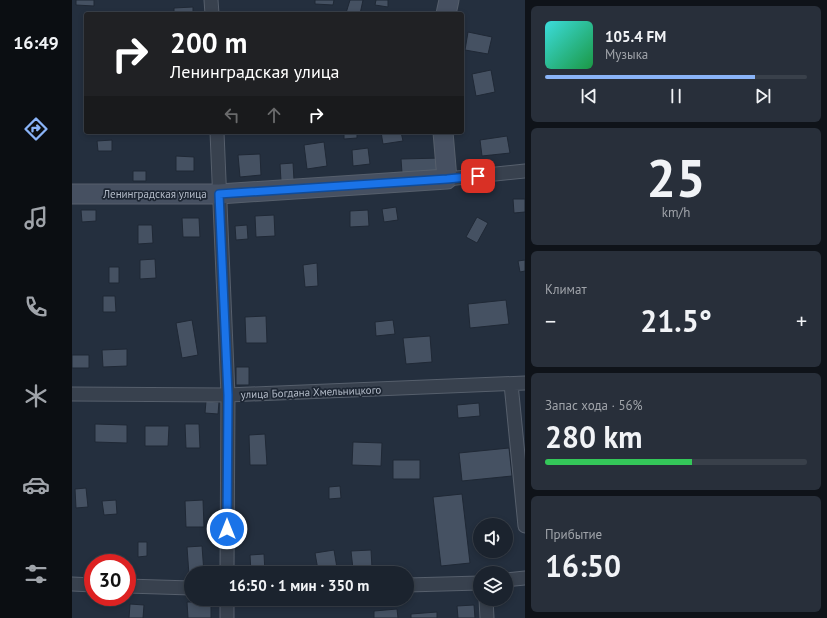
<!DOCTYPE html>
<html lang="ru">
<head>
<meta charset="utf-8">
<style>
  :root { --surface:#1b232e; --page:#282f3a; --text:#f1f3f6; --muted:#a0a4aa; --line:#39404a; --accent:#8ab4f8 }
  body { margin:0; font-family:"PT Sans",sans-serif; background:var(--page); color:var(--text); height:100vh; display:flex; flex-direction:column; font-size:15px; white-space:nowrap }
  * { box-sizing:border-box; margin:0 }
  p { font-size:13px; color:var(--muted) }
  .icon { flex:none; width:22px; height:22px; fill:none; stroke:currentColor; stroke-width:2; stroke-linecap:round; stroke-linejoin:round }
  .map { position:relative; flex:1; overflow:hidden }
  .sheet { display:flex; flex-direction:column; gap:6px; padding:6px; background:#0f1319; width:302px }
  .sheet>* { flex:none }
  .guide { position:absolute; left:12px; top:12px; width:380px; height:122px; border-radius:4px; box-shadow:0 2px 6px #0003,0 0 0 1px var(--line); background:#202124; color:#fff; overflow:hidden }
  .tools { position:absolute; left:401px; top:518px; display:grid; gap:8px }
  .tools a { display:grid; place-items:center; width:40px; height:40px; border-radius:50%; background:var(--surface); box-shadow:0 2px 6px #0003,0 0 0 1px var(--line); font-size:20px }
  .speed { position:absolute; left:12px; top:554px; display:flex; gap:8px; font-size:20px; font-weight:700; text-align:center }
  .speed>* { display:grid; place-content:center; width:52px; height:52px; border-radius:50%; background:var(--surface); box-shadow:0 2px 6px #0003,0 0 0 1px var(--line); line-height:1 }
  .speed .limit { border:6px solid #d22; background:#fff; color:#111 }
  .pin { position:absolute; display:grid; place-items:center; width:34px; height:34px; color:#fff; margin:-17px; border-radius:8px; box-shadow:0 2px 6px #0006 }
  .me { position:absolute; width:44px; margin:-22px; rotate:0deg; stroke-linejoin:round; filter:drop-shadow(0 0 3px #0008) }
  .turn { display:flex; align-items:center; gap:14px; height:84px; padding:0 20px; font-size:18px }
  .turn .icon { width:52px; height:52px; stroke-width:2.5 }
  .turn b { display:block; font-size:28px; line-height:34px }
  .lanes { display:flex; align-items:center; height:38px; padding:0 20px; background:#0003; justify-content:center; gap:20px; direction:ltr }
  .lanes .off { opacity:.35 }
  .big { font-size:30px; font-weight:700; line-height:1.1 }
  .sheet .card { flex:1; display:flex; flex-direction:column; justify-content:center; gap:6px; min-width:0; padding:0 14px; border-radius:6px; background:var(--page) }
  .sheet .dial { align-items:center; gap:0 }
  .dial b { font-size:52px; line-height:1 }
  .song { display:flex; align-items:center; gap:12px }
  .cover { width:48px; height:48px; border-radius:6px; background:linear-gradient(135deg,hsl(180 70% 55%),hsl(140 70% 35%)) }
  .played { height:4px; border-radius:2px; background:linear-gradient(90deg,var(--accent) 80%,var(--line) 80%) }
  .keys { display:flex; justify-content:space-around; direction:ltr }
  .heat { display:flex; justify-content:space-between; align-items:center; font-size:22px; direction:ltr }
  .charge { height:6px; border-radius:3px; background:linear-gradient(90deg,#34c759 56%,var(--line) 0) }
  .trip { position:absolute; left:112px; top:566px; width:230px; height:40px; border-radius:20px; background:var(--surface); box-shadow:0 2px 6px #0003,0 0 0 1px var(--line); font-weight:700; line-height:40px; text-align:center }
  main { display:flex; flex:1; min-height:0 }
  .menu { display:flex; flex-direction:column; width:72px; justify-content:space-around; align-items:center; background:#0b0e12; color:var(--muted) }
  .menu .icon { width:28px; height:28px }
  .menu .active { color:var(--accent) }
  .menu b { font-size:18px; color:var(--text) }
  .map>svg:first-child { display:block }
  .building { fill:#455162; stroke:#1f2835 }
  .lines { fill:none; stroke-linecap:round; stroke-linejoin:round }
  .street-casing { stroke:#565f6c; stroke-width:15 }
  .secondary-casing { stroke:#565f6c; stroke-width:21 }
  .street { stroke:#38414e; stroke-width:13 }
  .secondary { stroke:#465061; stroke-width:19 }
  .route-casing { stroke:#114b97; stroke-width:10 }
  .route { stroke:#1a73e8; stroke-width:7 }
  .labels { text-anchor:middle; stroke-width:3.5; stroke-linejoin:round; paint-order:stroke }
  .street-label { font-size:11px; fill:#b4bcc9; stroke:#1d2633 }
</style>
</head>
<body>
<main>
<nav class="menu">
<b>16:49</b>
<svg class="icon active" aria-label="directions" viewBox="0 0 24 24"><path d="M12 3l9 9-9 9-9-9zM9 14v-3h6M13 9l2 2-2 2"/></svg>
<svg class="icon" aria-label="music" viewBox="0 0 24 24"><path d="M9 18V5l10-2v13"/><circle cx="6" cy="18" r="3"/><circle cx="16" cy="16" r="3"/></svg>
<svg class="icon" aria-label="phone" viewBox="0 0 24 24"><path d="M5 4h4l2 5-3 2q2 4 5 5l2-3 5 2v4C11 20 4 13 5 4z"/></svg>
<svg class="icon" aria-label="climate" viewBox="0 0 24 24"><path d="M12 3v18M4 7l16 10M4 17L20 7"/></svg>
<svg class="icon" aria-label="car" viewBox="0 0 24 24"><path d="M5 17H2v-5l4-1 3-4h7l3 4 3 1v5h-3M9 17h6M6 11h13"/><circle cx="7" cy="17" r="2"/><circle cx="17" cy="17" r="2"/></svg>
<svg class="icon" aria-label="filters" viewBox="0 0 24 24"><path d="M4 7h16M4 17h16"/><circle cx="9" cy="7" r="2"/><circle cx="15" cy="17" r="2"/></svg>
</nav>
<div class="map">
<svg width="453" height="618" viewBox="0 0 453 618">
  <rect width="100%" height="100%" fill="#242f3e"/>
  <path class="building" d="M4 0H22V6L4 5Z
    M243 0H262L261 5 243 4Z
    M278 0H291L288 14 274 13Z
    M304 0H316V7L303 5Z
    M121 7V14H102V8Z
    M396 32 420 37 416 54 393 50Z
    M419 70 423 92 404 96 400 74Z
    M272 132H285V138L272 139Z
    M309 132H329L331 141 311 144Z
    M435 136 438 153 410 156 408 140Z
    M40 140V151H26L25 141Z
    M252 142 255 166 235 169 232 145Z
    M296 148 298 164 281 166 280 150Z
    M188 154 189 175 168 177 166 155Z
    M104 156 122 157V171H104Z
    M369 158V171L330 173 329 159Z
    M221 163 222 180 209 181 208 164Z
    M61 171H74V181H61Z
    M441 199H453V212L442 213Z
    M324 207 326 220 312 222 310 209Z
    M9 210H24V221L10 222Z
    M296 210 297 226 278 227V211Z
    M202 215 203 236 184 237 183 216Z
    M405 217 416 223 405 243 394 237Z
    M110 218H127L128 237H111Z
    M66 225H80L81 243 66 244Z
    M175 225 176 239 164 240 163 226Z
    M83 259 84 278 68 279V260Z
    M453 260V271L448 272 446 261Z
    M245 263 246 286 233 287 231 265Z
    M37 267H47V283H37Z
    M31 296H43L44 312H31Z
    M434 300 437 324 398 328 396 304Z
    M194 316 195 343H174L173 317Z
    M120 320 126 355 110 358 104 323Z
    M321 320 323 334 304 336 303 322Z
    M358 336 360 362 334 364 331 338Z
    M55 349V366L31 367 30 350Z
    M0 355H17V368H0Z
    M164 367H177V385H164Z
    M134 401 147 402 146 414 133 413Z
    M407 403 408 416 386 418 385 405Z
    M23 424 55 425V443L23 442Z
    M113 424H127L128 448H114Z
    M73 426H97L96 446H73Z
    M193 434 195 465H178L177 435Z
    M281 442 310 443 309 466 280 465Z
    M437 448 440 476 390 481 387 453Z
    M321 460H348V479H321Z
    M268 486 269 498 257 499V487Z
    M14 488 16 507 4 508 3 489Z
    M390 494 398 563 369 566 361 497Z
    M44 500 45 514 32 515 30 501Z
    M131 500 132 527H114L113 501Z
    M66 542H75V556L66 557Z
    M130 546 132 573H119V575H117L115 547Z
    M262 550 265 568 246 570 243 553Z
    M299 550 300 568 281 569 279 551Z
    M192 554 193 573H179L178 555Z
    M28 557H47L46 563H28Z
    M115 602H139V618H116Z
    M58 604 72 605 71 618H57Z
    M402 605 403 618H386L385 606Z
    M325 609 326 618H302V611Z
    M365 612V618H339V614Z"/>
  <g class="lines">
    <defs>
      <path id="street" d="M139 0 140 14
        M145 132 156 395 155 573
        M375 179 453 171
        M439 384 453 526
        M0 394 156 395 453 383
        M434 580 453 578
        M0 584 21 585
        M335 585 408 583
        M55 586 119 588
        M155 599V618
        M414 599 415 618"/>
      <path id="secondary" d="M374 14 377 0
        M0 194H147L375 179 371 132"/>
    </defs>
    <use href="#street" class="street-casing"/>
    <use href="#secondary" class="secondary-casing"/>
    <use href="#street" class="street"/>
    <use href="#secondary" class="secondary"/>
  </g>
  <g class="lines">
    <defs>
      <path id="route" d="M155 529 156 395 147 194 375 179 406 176"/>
    </defs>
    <use href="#route" class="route-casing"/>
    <use href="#route" class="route"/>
  </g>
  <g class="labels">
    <g class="street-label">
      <text x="83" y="198">Ленинградская улица</text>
      <text transform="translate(239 392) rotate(-2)" y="4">улица Богдана Хмельницкого</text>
    </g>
  </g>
</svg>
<div class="tools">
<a><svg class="icon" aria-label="sound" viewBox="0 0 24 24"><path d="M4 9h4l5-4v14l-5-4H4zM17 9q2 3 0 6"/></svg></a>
<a><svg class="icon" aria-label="layers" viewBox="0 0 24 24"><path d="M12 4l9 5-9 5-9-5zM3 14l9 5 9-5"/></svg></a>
</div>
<div class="speed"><div class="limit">30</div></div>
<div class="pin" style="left:406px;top:176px;background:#d93025"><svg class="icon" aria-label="arrive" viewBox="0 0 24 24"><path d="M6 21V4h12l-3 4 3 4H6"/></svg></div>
<svg class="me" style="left:155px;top:529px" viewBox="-20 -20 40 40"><circle r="17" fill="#1a73e8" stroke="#fff" stroke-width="3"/><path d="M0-11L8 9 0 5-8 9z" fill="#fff"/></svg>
<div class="trip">16:50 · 1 мин · 350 m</div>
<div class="guide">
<div class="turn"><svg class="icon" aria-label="right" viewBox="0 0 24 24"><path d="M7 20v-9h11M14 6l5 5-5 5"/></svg><div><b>200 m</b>Ленинградская улица</div></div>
<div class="lanes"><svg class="icon off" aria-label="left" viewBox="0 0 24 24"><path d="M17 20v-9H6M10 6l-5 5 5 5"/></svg><svg class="icon off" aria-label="ahead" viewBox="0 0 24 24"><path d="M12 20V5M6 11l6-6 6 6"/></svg><svg class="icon" aria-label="right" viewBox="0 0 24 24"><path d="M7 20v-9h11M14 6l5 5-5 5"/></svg></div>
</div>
</div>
<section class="sheet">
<div class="card">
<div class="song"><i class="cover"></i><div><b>105.4 FM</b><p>Музыка</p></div></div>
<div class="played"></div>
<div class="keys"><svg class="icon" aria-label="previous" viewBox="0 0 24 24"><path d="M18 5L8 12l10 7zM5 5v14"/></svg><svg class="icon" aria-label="pause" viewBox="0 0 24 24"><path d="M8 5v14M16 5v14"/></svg><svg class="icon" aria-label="next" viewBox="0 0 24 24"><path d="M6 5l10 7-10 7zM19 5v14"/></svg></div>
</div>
<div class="card dial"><b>25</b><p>km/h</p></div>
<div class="card"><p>Климат</p>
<div class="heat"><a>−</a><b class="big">21.5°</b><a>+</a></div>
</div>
<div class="card"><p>Запас хода · 56%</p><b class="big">280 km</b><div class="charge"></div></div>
<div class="card"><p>Прибытие</p><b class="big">16:50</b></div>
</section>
</main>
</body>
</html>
